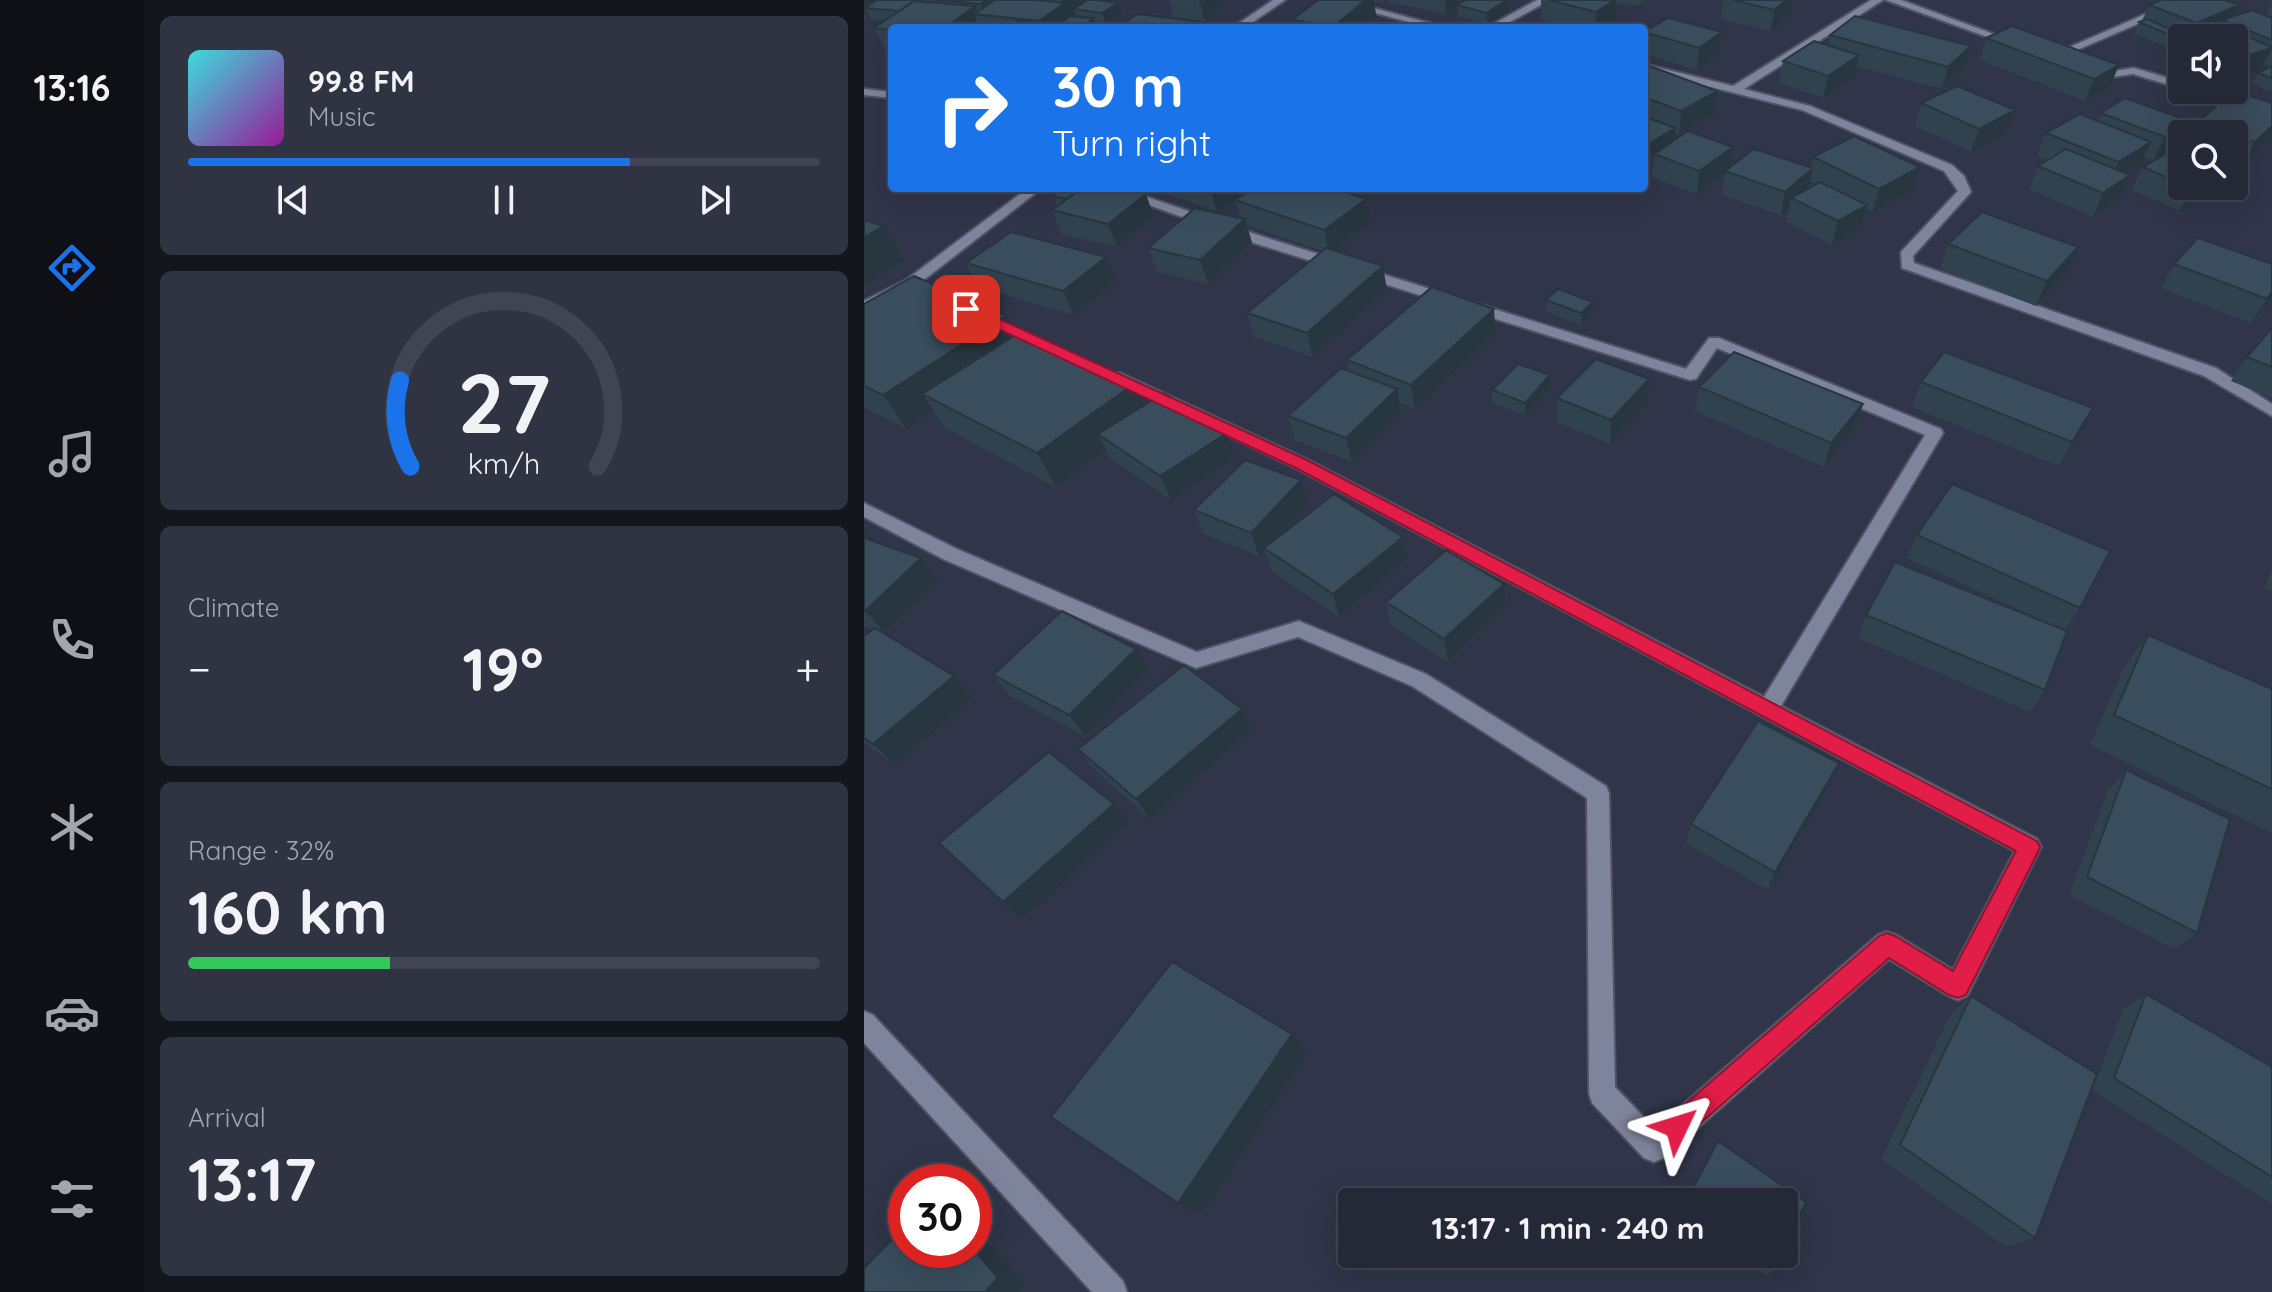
<!DOCTYPE html>
<html lang="en">
<head>
<meta charset="utf-8">
<style>
  :root { --surface:#242837; --page:#303442; --text:#f1f3f6; --muted:#a3a6ad; --line:#414452; --accent:#1a73e8 }
  body { margin:0; font-family:Quicksand,sans-serif; background:var(--page); color:var(--text); height:100vh; display:flex; flex-direction:column; font-size:30px; white-space:nowrap }
  * { box-sizing:border-box; margin:0 }
  p { font-size:26px; color:var(--muted) }
  .icon { flex:none; width:44px; height:44px; fill:none; stroke:currentColor; stroke-width:2; stroke-linecap:round; stroke-linejoin:round }
  .map { position:relative; flex:1; overflow:hidden }
  .panel { display:flex; flex-direction:column; gap:16px; padding:16px; background:#14161e; width:720px }
  .panel>* { flex:none }
  .top-card { position:absolute; left:24px; top:24px; width:760px; height:168px; border-radius:8px; box-shadow:0 8px 32px #0002,0 0 0 2px var(--line); background:#1a73e8; color:#fff; overflow:hidden }
  .buttons { position:absolute; left:1304px; top:24px; display:grid; gap:16px }
  .buttons a { display:grid; place-items:center; width:80px; height:80px; border-radius:8px; background:var(--surface); box-shadow:0 8px 32px #0002,0 0 0 2px var(--line); font-size:40px }
  .speed { position:absolute; left:24px; top:1164px; display:flex; gap:16px; font-size:40px; font-weight:700; text-align:center }
  .speed>* { display:grid; place-content:center; width:104px; height:104px; border-radius:50%; background:var(--surface); box-shadow:0 8px 32px #0002,0 0 0 2px var(--line); line-height:1 }
  .speed .limit { border:12px solid #d22; background:#fff; color:#111 }
  .pin { position:absolute; display:grid; place-items:center; width:68px; height:68px; color:#fff; margin:-34px; border-radius:16px; box-shadow:0 4px 12px #0006 }
  .me { position:absolute; width:88px; margin:-44px; rotate:49deg; stroke-linejoin:round; filter:drop-shadow(0 0 6px #0008) }
  .turn { display:flex; align-items:center; gap:28px; height:168px; padding:0 32px; font-size:36px }
  .turn .icon { width:104px; height:104px; stroke-width:2.5 }
  .turn b { display:block; font-size:56px; line-height:68px }
  .big { font-size:60px; font-weight:700; line-height:1.1 }
  .panel .widget { flex:1; display:flex; flex-direction:column; justify-content:center; gap:12px; min-width:0; padding:0 28px; border-radius:12px; background:var(--page) }
  .panel .dial { align-items:center; gap:0 }
  .dial svg { height:208px; overflow:visible; fill:none; stroke:var(--line); stroke-width:7; stroke-linecap:round; text-anchor:middle }
  .dial text { fill:var(--text); stroke:none }
  .song { display:flex; align-items:center; gap:24px }
  .cover { width:96px; height:96px; border-radius:12px; background:linear-gradient(135deg,hsl(180 70% 55%),hsl(300 70% 35%)) }
  .played { height:8px; border-radius:4px; background:linear-gradient(90deg,var(--accent) 70%,var(--line) 70%) }
  .keys { display:flex; justify-content:space-around; direction:ltr }
  .heat { display:flex; justify-content:space-between; align-items:center; font-size:44px; direction:ltr }
  .charge { height:12px; border-radius:6px; background:linear-gradient(90deg,#34c759 32%,var(--line) 0) }
  .trip { position:absolute; left:474px; top:1188px; width:460px; height:80px; border-radius:8px; background:var(--surface); box-shadow:0 8px 32px #0002,0 0 0 2px var(--line); font-weight:700; line-height:80px; text-align:center }
  main { display:flex; flex:1; min-height:0 }
  .dock { display:flex; flex-direction:column; width:144px; justify-content:space-around; align-items:center; background:#0e1016; color:var(--muted) }
  .dock .icon { width:56px; height:56px }
  .dock .active { color:var(--accent) }
  .dock b { font-size:36px; color:var(--text) }
  .map>svg:first-child { display:block }
  .lines { fill:none; stroke-linecap:round; stroke-linejoin:round }
  .minor-casing { stroke:#505363; stroke-width:4 }
  .minor { fill:#7e849b; fill-rule:evenodd }
  .wall { fill:#31424f; fill-rule:evenodd }
  .shaded-wall { fill:#283640 }
  .building { fill:#394d5c; stroke:#283640; stroke-width:2 }
  .route { fill:#e11d48; stroke:#92132f; stroke-width:2 }
</style>
</head>
<body>
<main>
<nav class="dock">
<b>13:16</b>
<svg class="icon active" aria-label="directions" viewBox="0 0 24 24"><path d="M12 3l9 9-9 9-9-9zM9 14v-3h6M13 9l2 2-2 2"/></svg>
<svg class="icon" aria-label="music" viewBox="0 0 24 24"><path d="M9 18V5l10-2v13"/><circle cx="6" cy="18" r="3"/><circle cx="16" cy="16" r="3"/></svg>
<svg class="icon" aria-label="phone" viewBox="0 0 24 24"><path d="M5 4h4l2 5-3 2q2 4 5 5l2-3 5 2v4C11 20 4 13 5 4z"/></svg>
<svg class="icon" aria-label="climate" viewBox="0 0 24 24"><path d="M12 3v18M4 7l16 10M4 17L20 7"/></svg>
<svg class="icon" aria-label="car" viewBox="0 0 24 24"><path d="M5 17H2v-5l4-1 3-4h7l3 4 3 1v5h-3M9 17h6M6 11h13"/><circle cx="7" cy="17" r="2"/><circle cx="17" cy="17" r="2"/></svg>
<svg class="icon" aria-label="filters" viewBox="0 0 24 24"><path d="M4 7h16M4 17h16"/><circle cx="9" cy="7" r="2"/><circle cx="15" cy="17" r="2"/></svg>
</nav>
<section class="panel">
<div class="widget">
<div class="song"><i class="cover"></i><div><b>99.8 FM</b><p>Music</p></div></div>
<div class="played"></div>
<div class="keys"><svg class="icon" aria-label="previous" viewBox="0 0 24 24"><path d="M18 5L8 12l10 7zM5 5v14"/></svg><svg class="icon" aria-label="pause" viewBox="0 0 24 24"><path d="M8 5v14M16 5v14"/></svg><svg class="icon" aria-label="next" viewBox="0 0 24 24"><path d="M6 5l10 7-10 7zM19 5v14"/></svg></div>
</div>
<div class="widget dial"><svg viewBox="0 0 100 80">
<path d="M14 69A42 42 0 1 1 86 69"/>
<path d="M14 69A42 42 0 0 1 10 36" stroke="#1a73e8"/>
<text x="50" y="56" font-size="32" font-weight="700">27</text>
<text x="50" y="72" font-size="11">km/h</text>
</svg></div>
<div class="widget"><p>Climate</p>
<div class="heat"><a>−</a><b class="big">19°</b><a>+</a></div>
</div>
<div class="widget"><p>Range · 32%</p><b class="big">160 km</b><div class="charge"></div></div>
<div class="widget"><p>Arrival</p><b class="big">13:17</b></div>
</section>
<div class="map">
<svg width="1408" height="1292" viewBox="0 0 1408 1292">
  <rect width="100%" height="100%" fill="#303549"/>
  <g class="lines">
    <defs>
      <path id="minor" d="M409 0H421L380 28H368Z
        M463 0H480L584 28H567Z
        M673 0H686L635 28H622Z
        M1007 0H1019L880 89 946 106 1088 165 1100 176 1107 192 1049 256 1050 263 1352 368 1408 404V416L1340 376 1038 268 1037 252 1094 191 1080 171 938 110 780 70V64L869 86Z
        M1022 0H1037L1157 44 1148 46Z
        M1302 5 1307 8 1306 10 1192 59 1183 57Z
        M1227 67 1242 72 1270 68 1318 82V89L1269 74 1241 78 1223 72V68Z
        M0 89 28 92V98L0 95Z
        M1326 90H1344L1408 110V118Z
        M164 188H178L52 286 0 311V301L42 280Z
        M238 188H257L400 237 822 369 845 338H855L1077 429 1079 433 917 706 1173 839 1177 847 1103 996 1094 1000 1085 996 1025 959 800 1158 790 1162 780 1158 728 1103 725 1093 723 798 548 686 434 637 332 668 79 559 0 517V503L93 549 333 652 435 621 442 624 562 674 742 786 745 793 751 1087 791 1129 1014 935 1023 932 1032 935 1089 970 1151 851 432 468 242 377 244 373H256L444 460 900 697 1061 435 853 348 832 379 826 380 390 243Z
        M0 1011 9 1015 259 1281 263 1292H228L0 1043Z"/>
    </defs>
    <use href="#minor" class="minor-casing"/>
    <use href="#minor" class="minor"/>
  </g>
  <path class="wall" d="M0 0H233L254 3 258 14 242 24 231 23 233 28H28V50H21L10 28 22 20 7 19 5 16 0 18Z
    M305 0H364L341 21 310 18Z
    M454 0H521L517 3 510 1 512 16 497 28H430L428 20Z
    M524 0H645V10L623 24 594 16 593 6 582 14 524 2Z
    M677 0H780L773 6 752 3V20L740 28H711L677 19Z
    M859 0H928L926 15 907 31 857 19Z
    M1285 5H1375L1370 16 1402 15 1408 5V65L1406 66 1400 64 1397 69 1371 78 1370 38H1318V55L1312 52 1317 42 1311 40 1309 44 1301 46 1270 33 1275 22 1278 21Z
    M1148 26 1246 87 1221 101 1116 60 1122 38Z
    M780 32H858L855 54 833 70 780 54Z
    M966 35 1107 46 1100 68 1078 89 992 66 990 77 959 98 915 83 919 61 964 46Z
    M780 64 853 91 850 114 815 134 811 132 810 140 782 157 780 156V124L784 121 780 120Z
    M1408 66V92L1388 84 1394 73Z
    M1261 98 1313 144 1290 160 1280 157 1276 165 1262 174 1255 199 1229 217 1165 189 1174 166 1183 160 1173 156 1182 133 1234 121 1237 113Z
    M1057 103 1143 133 1107 152 1051 126Z
    M1408 103V136L1378 165 1370 162V134H1327L1333 123Z
    M869 147 867 167H947L949 157 1050 190 1009 212 1002 209 997 228 968 245 922 221 925 208 917 215 858 195 861 174 833 194 788 177 790 154ZM946 181 952 184 945 188Z
    M1318 149V186H1351L1349 190 1316 211 1268 190 1279 167Z
    M303 188H389L353 211 305 195Z
    M189 196 290 217 253 247 198 234 188 210 193 206Z
    M371 200 506 222 470 250 523 290 449 357 390 337 383 313 458 251 383 225 388 243 344 284 293 272 284 248 377 218Z
    M1084 244 1204 271 1172 306 1076 268Z
    M102 263 252 281 210 315 114 287Z
    M1310 264 1408 297 1387 323 1297 288Z
    M682 300 729 302V314L717 325 683 312Z
    M0 304 152 335 271 383 280 405 363 433 372 457 307 500 246 458 242 450 192 487 81 428 70 411 43 429 0 408Z
    M630 309 631 333 551 409 536 403 537 413 488 462 431 440 424 416 486 372 483 360Z
    M1408 328V398L1367 381 1383 357Z
    M686 375V388L661 415 628 403V390Z
    M1057 382 1229 408 1216 432 1195 466 1048 407Z
    M835 387 999 404 992 428 960 467 831 411Z
    M693 398 783 403 746 444 693 422Z
    M444 504 410 540 539 537 543 560 475 617 408 571 401 551 395 556 340 534 330 510Z
    M0 527 13 542 57 558 75 581 21 633 109 698 31 765 0 743V636L9 629 0 626Z
    M1053 535 1216 608 1201 630 1181 690 1166 712 994 638 1002 615 1188 625 1043 558Z
    M1408 569V591L1401 588Z
    M522 602 641 607 584 662 527 625Z
    M1284 635 1408 689V833L1226 745 1260 667Z
    M285 671 221 736 146 696 129 675Z
    M378 709 388 730 286 819 230 769 214 749Z
    M1262 770 1333 933 1310 949 1205 895 1244 790Z
    M966 783 904 890 822 843 827 824Z
    M1282 994 1408 1067V1204L1228 1090 1260 1008Z
    M1107 996 1171 1238 1142 1247 1017 1159 1085 1017Z
    M873 1254H918L911 1270 902 1275Z"/>
  <path class="shaded-wall" d="M0 0H28L1 8 5 16 2 18 0 13Z
    M122 0H146L121 15 116 4Z
    M197 0H225L209 9 212 15 207 19 208 24 178 28 175 21 199 4Z
    M335 0H364L341 21Z
    M502 0H510L512 16 497 28H470V26Z
    M581 0H603L582 14Z
    M643 0H645V10L623 24 622 13Z
    M751 0H752V20L740 28H732V12Z
    M922 0H928L926 15 907 31 910 10Z
    M254 3 258 14 242 24 238 13Z
    M1375 5 1366 23 1358 20 1352 32 1328 33 1333 23Z
    M111 6 115 15 110 14 116 28H81Z
    M229 18 233 28H217Z
    M330 21 332 28H321Z
    M858 32 855 54 833 70 835 48Z
    M1314 33 1309 44 1301 46 1306 35Z
    M1107 46 1100 68 1078 89 1084 67Z
    M1408 48 1397 69 1371 78 1382 56Z
    M995 55 990 77 959 98 964 76Z
    M1255 65 1246 87 1221 101 1230 79Z
    M853 91 850 114 815 134 817 111Z
    M1151 110 1143 133 1107 152 1115 129Z
    M1325 121 1313 144 1290 160 1301 137Z
    M1408 126V136L1378 165 1391 142Z
    M811 128 810 140 782 157 783 145Z
    M1287 142 1276 165 1244 186 1254 162Z
    M869 147 866 170 861 171V174L833 194 835 171Z
    M1056 167 1050 190 1009 212 1015 189Z
    M949 168 944 191 927 198 925 208 917 215 921 192Z
    M1266 175 1255 199 1229 217 1239 193Z
    M1331 186H1351L1349 190 1316 211 1328 188Z
    M346 188H389L353 211Z
    M282 194 290 217 253 247 244 224Z
    M502 199 506 222 465 254 460 230Z
    M1003 205 997 228 968 245 974 221Z
    M381 219 388 243 344 284 336 260Z
    M19 226 40 260 0 286V238Z
    M1214 247 1204 271 1172 306 1183 281Z
    M242 257 252 281 210 315 199 291Z
    M519 266 523 290 449 357 443 333Z
    M1408 292V297L1387 323 1403 299Z
    M729 302V314L717 325V313Z
    M630 309 631 333 551 409 547 385Z
    M142 316 161 351 58 394 70 411 43 429 19 395Z
    M686 375V388L661 415V403Z
    M785 379 783 403 746 444 747 420Z
    M271 383 286 417 234 434 242 450 192 487 173 453Z
    M533 389 537 413 488 462 482 438Z
    M999 404 992 428 960 467 967 443Z
    M1229 408 1216 432 1195 466 1208 442Z
    M363 433 372 457 307 500 296 476Z
    M437 480 444 504 402 549 400 548 401 551 395 556 387 533Z
    M0 527 17 548 0 565Z
    M539 537 543 560 475 617 469 594Z
    M57 558 75 581 21 633 1 611Z
    M640 584 641 607 584 662 580 639Z
    M272 649 285 671 221 736 205 715Z
    M90 676 109 698 31 765 9 744Z
    M378 709 388 730 286 819 272 799Z
    M975 763 966 783 904 890 911 872Z
    M250 804 265 823 159 919 139 902Z
    M428 1034 443 1053 338 1214 314 1203Z
    M110 1228 160 1282 151 1292H121L110 1250Z"/>
  <path class="building" d="M13 0H58V1H50L36 11 1 8Z
    M70 0H122L116 4Z
    M131 0H174L201 3 175 21 110 14Z
    M224 0H233L254 3 238 13 209 9Z
    M454 0H502L470 26 428 20Z
    M602 0H643L622 13 593 5Z
    M685 0H751L732 12Z
    M869 0H922L910 10Z
    M1297 0H1361L1375 5 1333 23 1285 5Z
    M50 1 111 6 81 28H28V30L10 28Z
    M1388 10 1408 18V40L1358 20Z
    M273 14 330 21 321 28H254Z
    M206 16 229 18 217 28H204L193 26Z
    M991 16 1107 46 1084 67 966 35Z
    M804 18 858 32 835 48 780 32Z
    M1283 19 1314 33 1306 35 1275 22Z
    M154 21 204 27 144 28Z
    M1349 22 1408 47V48L1382 56 1370 51V38H1340L1322 30Z
    M355 24 379 28H350Z
    M1148 26 1255 65 1230 79 1122 38Z
    M950 41 995 55 964 76 919 61Z
    M780 64 853 91 817 111 780 97Z
    M1408 66V78L1394 73Z
    M1093 86 1151 110 1115 129 1057 103Z
    M1369 91 1408 103V126L1391 142 1333 123Z
    M1261 98 1325 121 1301 137 1237 113Z
    M1216 114 1287 142 1254 162 1182 133Z
    M787 119 811 128 783 145 780 144V124Z
    M824 131 869 147 835 171 790 154Z
    M990 136 1056 167 1015 189 949 157Z
    M1314 147 1318 149V184L1279 167Z
    M890 149 949 168 921 192 861 171Z
    M1202 149 1266 175 1239 193 1174 166Z
    M956 182 1003 205 974 221 927 198Z
    M199 188H218L203 199 189 196Z
    M218 188H257L282 194 244 224 188 210Z
    M390 188H469L502 199 460 230 371 200Z
    M331 208 381 219 336 260 284 248Z
    M1118 212 1214 247 1183 281 1084 244Z
    M0 220 19 226 0 238Z
    M147 232 242 257 199 291 102 263Z
    M1334 238 1408 264V292L1403 299 1310 264Z
    M462 248 519 266 443 333 383 313Z
    M50 276 142 316 19 395 0 386V304Z
    M568 287 630 309 547 385 483 360Z
    M694 289 729 302 717 313 682 300Z
    M1408 328V367L1383 357Z
    M158 331 271 383 173 453 58 394Z
    M870 352 999 404 967 443 835 387Z
    M1080 352 1229 408 1208 442 1057 382Z
    M732 359 785 379 747 420 693 398Z
    M654 364 686 375 661 403 628 390Z
    M477 368 533 389 482 438 424 416Z
    M300 393 363 433 296 476 234 434Z
    M381 460 437 480 387 533 330 510Z
    M1088 484 1246 551 1216 608 1053 535Z
    M470 494 539 537 469 594 400 548Z
    M0 538 57 558 1 611 0 610Z
    M582 550 640 584 580 639 522 602Z
    M1031 562 1203 631 1181 690 1002 615Z
    M198 611 272 649 205 715 129 675Z
    M11 628 90 676 9 744 0 738V636Z
    M1284 635 1408 689V789L1250 715Z
    M320 665 378 709 272 799 214 749Z
    M894 721 975 763 911 872 827 824Z
    M185 752 250 804 139 902 75 843Z
    M1262 770 1366 819 1333 933 1223 877Z
    M308 962 428 1034 314 1203 187 1117Z
    M1282 994 1408 1067V1177L1250 1078Z
    M1107 996 1233 1074 1171 1238 1036 1145Z
    M854 1141 942 1202 920 1250V1202H822Z
    M42 1225V1250H110L134 1278 121 1292H0V1268Z
    M889 1254H918L911 1270Z"/>
  <path class="route" d="M98 306H107L443 460 1173 841 1176 847 1173 854 1102 995 1094 998 1085 995 1025 958 822 1136 813 1140 804 1136 801 1127 804 1119 1015 936 1023 933 1031 936 1089 971 1152 851 432 468 98 312Z"/>
</svg>
<div class="buttons">
<a><svg class="icon" aria-label="sound" viewBox="0 0 24 24"><path d="M4 9h4l5-4v14l-5-4H4zM17 9q2 3 0 6"/></svg></a>
<a><svg class="icon" aria-label="search" viewBox="0 0 24 24"><circle cx="10" cy="10" r="6"/><path d="M15 15l6 6"/></svg></a>
</div>
<div class="speed"><div class="limit">30</div></div>
<div class="pin" style="left:102px;top:309px;background:#d93025"><svg class="icon" aria-label="arrive" viewBox="0 0 24 24"><path d="M6 21V4h12l-3 4 3 4H6"/></svg></div>
<svg class="me" style="left:813px;top:1127px" viewBox="-20 -20 40 40"><path d="M0-17L14 15 0 8-14 15z" fill="#e11d48" stroke="#fff" stroke-width="4"/></svg>
<div class="trip">13:17 · 1 min · 240 m</div>
<div class="top-card">
<div class="turn"><svg class="icon" aria-label="right" viewBox="0 0 24 24"><path d="M7 20v-9h11M14 6l5 5-5 5"/></svg><div><b>30 m</b>Turn right</div></div>
</div>
</div>
</main>
</body>
</html>
